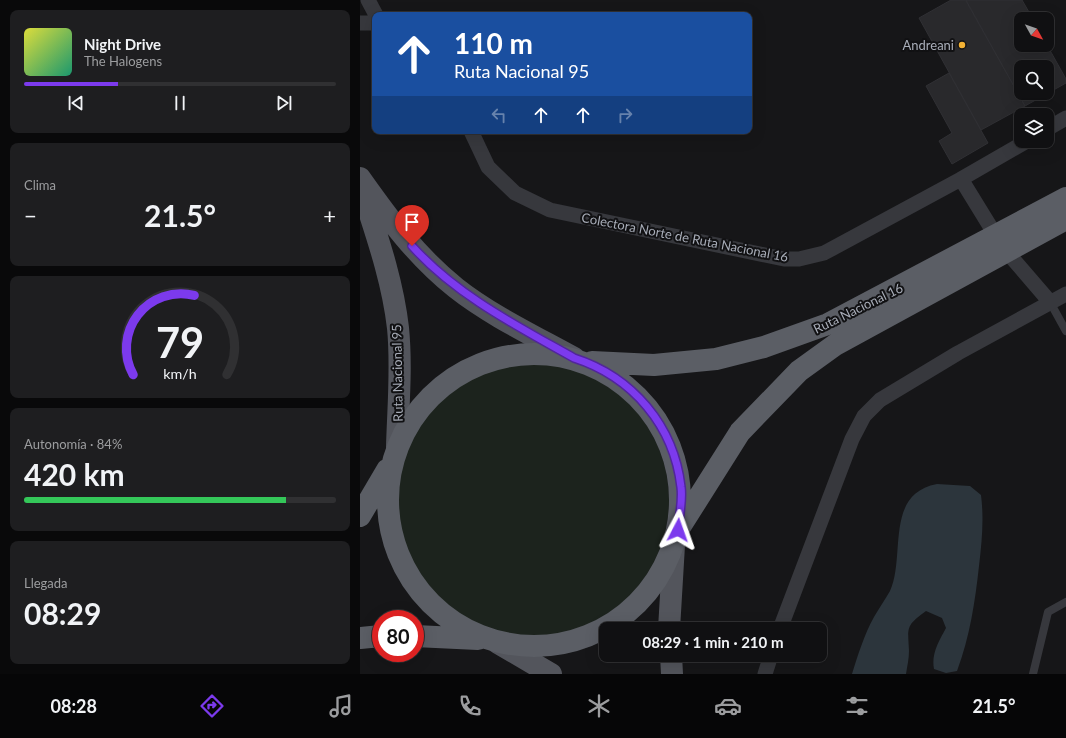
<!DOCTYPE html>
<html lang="es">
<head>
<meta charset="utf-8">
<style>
  :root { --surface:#101012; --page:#1e1e20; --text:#f1f3f6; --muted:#9c9d9f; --line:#303032; --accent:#7c3aed }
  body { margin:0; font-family:Lato,sans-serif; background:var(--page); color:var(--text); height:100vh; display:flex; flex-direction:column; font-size:15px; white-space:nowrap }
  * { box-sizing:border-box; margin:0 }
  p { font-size:13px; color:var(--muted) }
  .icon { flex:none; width:22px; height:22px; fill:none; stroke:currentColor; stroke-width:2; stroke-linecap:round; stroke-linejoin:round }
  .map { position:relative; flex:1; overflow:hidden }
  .sheet { display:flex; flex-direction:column; gap:10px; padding:10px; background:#09090a; width:360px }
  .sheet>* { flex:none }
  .guide { position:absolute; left:12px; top:12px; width:380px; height:122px; border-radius:8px; box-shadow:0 4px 16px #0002,0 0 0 1px var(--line); background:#1a4fa0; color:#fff; overflow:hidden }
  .needle { width:26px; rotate:130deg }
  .tools { position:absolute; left:654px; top:12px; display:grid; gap:8px }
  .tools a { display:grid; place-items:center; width:40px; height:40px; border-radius:8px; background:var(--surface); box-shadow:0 4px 16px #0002,0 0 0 1px var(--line); font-size:20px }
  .speed { position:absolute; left:12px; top:610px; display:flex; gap:8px; font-size:20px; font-weight:700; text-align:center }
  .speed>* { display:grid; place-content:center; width:52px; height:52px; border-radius:50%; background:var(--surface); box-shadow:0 4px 16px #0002,0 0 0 1px var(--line); line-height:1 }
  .speed .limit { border:6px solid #d22; background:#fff; color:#111 }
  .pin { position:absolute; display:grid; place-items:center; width:34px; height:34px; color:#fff; margin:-41px -17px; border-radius:50% 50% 50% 0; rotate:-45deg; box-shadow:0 0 4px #0007 }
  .pin .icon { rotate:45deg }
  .me { position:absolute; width:44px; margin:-22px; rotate:4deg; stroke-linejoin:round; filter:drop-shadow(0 0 3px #0008) }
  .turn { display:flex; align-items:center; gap:14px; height:84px; padding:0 16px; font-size:18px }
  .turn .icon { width:52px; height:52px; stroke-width:2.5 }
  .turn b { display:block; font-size:28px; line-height:34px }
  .lanes { display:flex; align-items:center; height:38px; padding:0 16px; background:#0003; justify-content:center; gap:20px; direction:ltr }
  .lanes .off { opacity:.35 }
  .big { font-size:30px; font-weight:700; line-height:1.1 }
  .sheet .card { flex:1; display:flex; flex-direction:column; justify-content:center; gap:6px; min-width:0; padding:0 14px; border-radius:8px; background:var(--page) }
  .sheet .dial { align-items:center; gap:0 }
  .dial svg { height:104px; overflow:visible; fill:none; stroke:var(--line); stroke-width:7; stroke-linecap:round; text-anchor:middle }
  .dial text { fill:var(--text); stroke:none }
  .song { display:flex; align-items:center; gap:12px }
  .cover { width:48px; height:48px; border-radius:6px; background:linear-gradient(135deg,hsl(60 70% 55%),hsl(160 70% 35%)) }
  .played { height:4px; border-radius:2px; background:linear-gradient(90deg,var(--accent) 30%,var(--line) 30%) }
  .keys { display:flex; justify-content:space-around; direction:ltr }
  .heat { display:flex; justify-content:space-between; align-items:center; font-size:22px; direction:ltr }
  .charge { height:6px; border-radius:3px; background:linear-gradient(90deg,#34c759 84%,var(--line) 0) }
  .trip { position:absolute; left:239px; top:622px; width:228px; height:40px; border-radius:8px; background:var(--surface); box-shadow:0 4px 16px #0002,0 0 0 1px var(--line); font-weight:700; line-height:40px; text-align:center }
  .tab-bar { display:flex; height:64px; justify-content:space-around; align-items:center; background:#060607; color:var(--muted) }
  .tab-bar .icon { width:28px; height:28px }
  .tab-bar .on { color:var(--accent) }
  .tab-bar b { font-size:18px; color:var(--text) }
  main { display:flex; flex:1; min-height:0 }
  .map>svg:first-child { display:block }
  .green { fill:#1c231d }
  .water { fill:#2c353c }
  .building { fill:#29292c; stroke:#303034; fill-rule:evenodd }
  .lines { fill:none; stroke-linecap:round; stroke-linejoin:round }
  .service { stroke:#37383d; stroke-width:8 }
  .minor { stroke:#37383d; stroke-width:15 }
  .primary { stroke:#53555c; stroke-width:22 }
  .trunk { stroke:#5b5e65; stroke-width:22 }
  .route-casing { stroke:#51269a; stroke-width:10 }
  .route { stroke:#7c3aed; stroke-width:7 }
  .poi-dot { fill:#f2b134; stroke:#111113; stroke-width:1.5 }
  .labels { text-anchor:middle; stroke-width:4; stroke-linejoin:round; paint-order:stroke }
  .poi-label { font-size:13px; fill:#a8adb8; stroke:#111113; text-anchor:end }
  .street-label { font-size:13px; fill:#a8adb8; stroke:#111113 }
</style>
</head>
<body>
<main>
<section class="sheet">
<div class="card">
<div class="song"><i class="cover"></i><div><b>Night Drive</b><p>The Halogens</p></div></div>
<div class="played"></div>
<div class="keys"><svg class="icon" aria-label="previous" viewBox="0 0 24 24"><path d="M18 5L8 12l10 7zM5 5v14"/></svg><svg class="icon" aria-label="pause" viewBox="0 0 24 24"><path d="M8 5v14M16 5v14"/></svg><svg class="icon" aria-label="next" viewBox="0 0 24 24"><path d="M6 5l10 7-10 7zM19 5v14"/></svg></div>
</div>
<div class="card"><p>Clima</p>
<div class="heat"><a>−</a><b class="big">21.5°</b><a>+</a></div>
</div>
<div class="card dial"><svg viewBox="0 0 100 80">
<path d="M14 69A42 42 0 1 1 86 69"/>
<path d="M14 69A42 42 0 0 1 61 8" stroke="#7c3aed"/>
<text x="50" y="56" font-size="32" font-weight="700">79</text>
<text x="50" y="72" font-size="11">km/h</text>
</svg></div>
<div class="card"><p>Autonomía · 84%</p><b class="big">420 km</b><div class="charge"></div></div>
<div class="card"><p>Llegada</p><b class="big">08:29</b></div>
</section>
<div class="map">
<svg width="706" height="674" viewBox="0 0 706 674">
  <rect width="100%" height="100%" fill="#161618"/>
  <path class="green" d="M37 500a136 136 0 1 1 272 0a136 136 0 1 1-272 0Z"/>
  <path class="water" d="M577 484 610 486 621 495C624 519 622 541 619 566 615 602 610 636 597 671L586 673 574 669C571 654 579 641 586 628L582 618 566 611C545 626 548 628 549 651 549 659 547 667 546 674H492C498 655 504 635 514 617 519 608 525 600 530 591 546 556 524 494 577 484Z"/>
  <path class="building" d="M591 0H606L665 106 621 130 559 18Z
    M608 0H662L673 19H661V45H687L706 79V83L665 106 606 1ZM661 67H687V93H661Z
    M589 73 628 143 592 164 579 141 592 133 566 86Z"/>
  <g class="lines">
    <path class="service" d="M690 302 706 331
      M673 674 688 612 706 602"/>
    <path class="minor" d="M8 0 16 15
      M0 23H15
      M687 129 706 118
      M111 131 128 167 155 193 190 210 424 259H439L464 253 601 179 667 141
      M601 179 636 236
      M647 252 690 302
      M420 629 492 439 504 416 520 400 598 353 706 294
      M405 674 411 655"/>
    <path class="primary" d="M0 178C29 219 56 256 96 288 130 315 176 337 214 358
      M4 196C18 239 33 283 38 328 42 368 38 408 37 447
      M309 629 314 545
      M138 643 191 674
      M311 655 312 674"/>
    <path class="trunk" d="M28 500a146 146 0 1 1 292 0a146 146 0 1 1-292 0Z
      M232 362 294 365 356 359 404 347 468 324 706 198
      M0 516 27 470
      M320 527 380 432 439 371 475 345 706 219
      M55 636 118 639
      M0 638 21 636"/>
  </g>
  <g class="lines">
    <defs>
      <path id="route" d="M52 246C96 295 157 326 214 358 273 377 314 426 321 487 323 501 319 516 318 530"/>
    </defs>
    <use href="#route" class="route-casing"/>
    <use href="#route" class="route"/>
  </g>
  <circle class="poi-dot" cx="602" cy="45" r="4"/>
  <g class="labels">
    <g class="poi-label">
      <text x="594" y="50">Andreani</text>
    </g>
    <g class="street-label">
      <text transform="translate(325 237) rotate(11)" y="5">Colectora Norte de Ruta Nacional 16</text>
      <text transform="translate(498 308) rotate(-26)" y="5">Ruta Nacional 16</text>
      <text transform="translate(37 373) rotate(-91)" y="5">Ruta Nacional 95</text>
    </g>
  </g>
</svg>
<div class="tools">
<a><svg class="needle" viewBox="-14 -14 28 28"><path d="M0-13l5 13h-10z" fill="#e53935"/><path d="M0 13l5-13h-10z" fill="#9c9d9f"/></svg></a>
<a><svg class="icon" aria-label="search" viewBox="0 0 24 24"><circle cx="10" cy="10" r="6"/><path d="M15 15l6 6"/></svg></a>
<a><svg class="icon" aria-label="layers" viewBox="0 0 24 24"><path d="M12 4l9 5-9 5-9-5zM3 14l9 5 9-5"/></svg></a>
</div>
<div class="speed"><div class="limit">80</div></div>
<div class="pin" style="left:52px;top:246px;background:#d93025"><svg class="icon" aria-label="arrive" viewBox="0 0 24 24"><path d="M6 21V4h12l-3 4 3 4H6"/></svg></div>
<svg class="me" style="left:318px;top:530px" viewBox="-20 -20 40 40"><path d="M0-17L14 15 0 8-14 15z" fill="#7c3aed" stroke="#fff" stroke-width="4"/></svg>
<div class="trip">08:29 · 1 min · 210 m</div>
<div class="guide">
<div class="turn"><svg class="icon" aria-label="ahead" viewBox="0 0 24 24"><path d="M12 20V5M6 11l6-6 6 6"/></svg><div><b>110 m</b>Ruta Nacional 95</div></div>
<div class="lanes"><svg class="icon off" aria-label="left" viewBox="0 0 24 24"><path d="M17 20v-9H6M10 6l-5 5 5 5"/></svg><svg class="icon" aria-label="ahead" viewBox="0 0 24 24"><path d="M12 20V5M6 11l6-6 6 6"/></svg><svg class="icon" aria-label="ahead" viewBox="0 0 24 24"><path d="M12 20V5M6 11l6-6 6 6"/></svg><svg class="icon off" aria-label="right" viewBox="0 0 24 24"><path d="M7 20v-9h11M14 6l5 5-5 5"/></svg></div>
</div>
</div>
</main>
<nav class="tab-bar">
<b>08:28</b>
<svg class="icon on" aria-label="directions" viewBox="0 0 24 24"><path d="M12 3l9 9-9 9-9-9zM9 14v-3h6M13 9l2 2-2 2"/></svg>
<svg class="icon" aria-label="music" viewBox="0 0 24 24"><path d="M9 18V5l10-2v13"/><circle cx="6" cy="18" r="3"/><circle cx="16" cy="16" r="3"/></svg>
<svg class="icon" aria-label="phone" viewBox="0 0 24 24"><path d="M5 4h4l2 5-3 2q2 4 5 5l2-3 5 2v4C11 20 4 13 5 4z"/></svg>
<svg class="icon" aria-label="climate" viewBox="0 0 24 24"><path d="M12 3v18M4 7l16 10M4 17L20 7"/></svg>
<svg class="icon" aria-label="car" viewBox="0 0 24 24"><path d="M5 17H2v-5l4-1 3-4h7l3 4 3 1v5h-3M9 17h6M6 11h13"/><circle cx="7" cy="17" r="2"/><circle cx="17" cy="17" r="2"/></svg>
<svg class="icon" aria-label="filters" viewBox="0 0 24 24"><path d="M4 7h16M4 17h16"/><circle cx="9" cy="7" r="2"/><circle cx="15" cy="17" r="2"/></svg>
<b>21.5°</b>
</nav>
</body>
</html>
